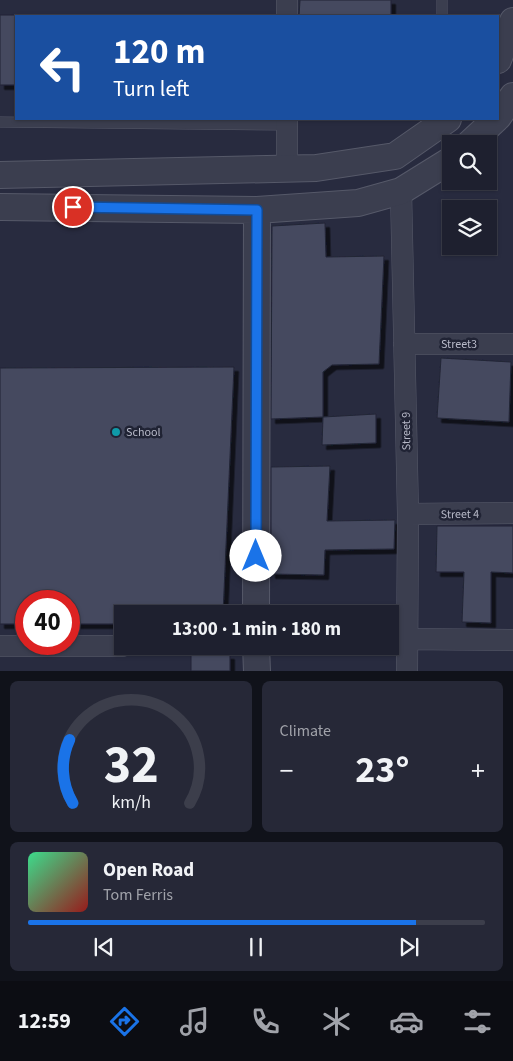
<!DOCTYPE html>
<html lang="en">
<head>
<meta charset="utf-8">
<style>
  :root { --surface:#1e202f; --page:#262837; --text:#f1f3f6; --muted:#a1a3aa; --line:#3c3e4b; --accent:#1a73e8 }
  body { margin:0; font-family:"Source Sans 3",sans-serif; background:var(--page); color:var(--text); height:100vh; display:flex; flex-direction:column; font-size:19px; white-space:nowrap }
  * { box-sizing:border-box; margin:0 }
  p { font-size:16px; color:var(--muted) }
  .icon { flex:none; width:28px; height:28px; fill:none; stroke:currentColor; stroke-width:2; stroke-linecap:round; stroke-linejoin:round }
  .map { position:relative; height:671px; overflow:hidden }
  .side { display:flex; flex-direction:column; gap:10px; padding:10px; background:#10121a; flex:1 }
  .side>* { flex:none }
  .banner { position:absolute; left:15px; top:15px; width:484px; height:105px; border-radius:0px; box-shadow:0 1px 4px #0004,0 0 0 1px var(--line); background:#1a4fa0; color:#fff; overflow:hidden }
  .controls { position:absolute; left:442px; top:135px; display:grid; gap:10px }
  .controls a { display:grid; place-items:center; width:55px; height:55px; border-radius:0px; background:var(--surface); box-shadow:0 1px 4px #0004,0 0 0 1px var(--line); font-size:25px }
  .speed { position:absolute; left:15px; top:590px; display:flex; gap:10px; font-size:25px; font-weight:700; text-align:center }
  .speed>* { display:grid; place-content:center; width:65px; height:65px; border-radius:50%; background:var(--surface); box-shadow:0 1px 4px #0004,0 0 0 1px var(--line); line-height:1 }
  .speed .limit { border:8px solid #d22; background:#fff; color:#111 }
  .pin { position:absolute; display:grid; place-items:center; width:42px; height:42px; color:#fff; margin:-21px; border:2px solid #fff; border-radius:50%; box-shadow:0 1px 5px #0007 }
  .me { position:absolute; width:55px; margin:-28px; rotate:0deg; stroke-linejoin:round; filter:drop-shadow(0 0 4px #0008) }
  .turn { display:flex; align-items:center; gap:18px; height:105px; padding:0 15px; font-size:22px }
  .turn .icon { width:65px; height:65px; stroke-width:2.5 }
  .turn b { display:block; font-size:35px; line-height:42px }
  .big { font-size:38px; font-weight:700; line-height:1.1 }
  .side .widget { flex:1; display:flex; flex-direction:column; justify-content:center; gap:8px; min-width:0; padding:0 18px; border-radius:8px; background:var(--page) }
  .side .dial { align-items:center; gap:0 }
  .dial svg { height:130px; overflow:visible; fill:none; stroke:var(--line); stroke-width:7; stroke-linecap:round; text-anchor:middle }
  .dial text { fill:var(--text); stroke:none }
  .song { display:flex; align-items:center; gap:15px }
  .cover { width:60px; height:60px; border-radius:8px; background:linear-gradient(135deg,hsl(150 70% 55%),hsl(0 70% 35%)) }
  .played { height:5px; border-radius:2px; background:linear-gradient(90deg,var(--accent) 85%,var(--line) 85%) }
  .keys { display:flex; justify-content:space-around; direction:ltr }
  .heat { display:flex; justify-content:space-between; align-items:center; font-size:28px; direction:ltr }
  .side .tiles { flex:1; display:grid; gap:10px; grid-template-columns:1fr 1fr }
  .widget:last-child { grid-column:span 2 }
  .trip { position:absolute; left:114px; top:605px; width:285px; height:50px; border-radius:0px; background:var(--surface); box-shadow:0 1px 4px #0004,0 0 0 1px var(--line); font-weight:700; line-height:50px; text-align:center }
  .dock { display:flex; height:80px; justify-content:space-around; align-items:center; background:#0c0d13; color:var(--muted) }
  .dock .icon { width:35px; height:35px }
  .dock .selected { color:var(--accent) }
  .dock b { font-size:22px; color:var(--text) }
  .map>svg:first-child { display:block }
  .building { fill:#44485e; stroke:#222536; filter:url(#shadow) }
  .lines { fill:none; stroke-linecap:round; stroke-linejoin:round }
  .service-casing { stroke:#565969; stroke-width:11 }
  .minor-casing { stroke:#565969; stroke-width:22 }
  .tertiary-casing { stroke:#565969; stroke-width:28 }
  .service { stroke:#3b3e4f; stroke-width:10 }
  .minor { stroke:#3b3e4f; stroke-width:21 }
  .tertiary { stroke:#3b3e4f; stroke-width:26 }
  .route-casing { stroke:#114b97; stroke-width:12 }
  .route { stroke:#1a73e8; stroke-width:9 }
  .culture-dot { fill:#0f9aa8; stroke:#202334; stroke-width:2 }
  .labels { text-anchor:middle; stroke-width:5; stroke-linejoin:round; paint-order:stroke }
  .street-label { font-size:12px; fill:#b8bac9; stroke:#202334 }
  .poi-label { font-size:12px; fill:#b8bac9; stroke:#202334; text-anchor:start }
</style>
</head>
<body>
<div class="map">
<svg width="513" height="671" viewBox="0 0 513 671">
  <defs>
    <filter id="shadow"><feDropShadow dx="4.5" dy="4.5" stdDeviation="0" flood-color="#0009"/></filter>
  </defs>
  <rect width="100%" height="100%" fill="#282b3f"/>
  <path class="building" d="M300 0H391V16H299Z
    M0 15H16V85H0Z
    M325 223 326 257 384 256 379 364 332 365 323 372V417L271 419 272 226Z
    M441 358 511 362 509 422 437 418Z
    M234 367 223 614H122V624H69V601H26V624H0V368Z
    M376 414V443L322 445 323 417Z
    M330 466 327 521 395 520 394 549 325 550 324 575 271 574V467Z
    M437 526H513V573L491 572V623L462 622 464 572H436Z
    M191 654 230 655V671H191Z"/>
  <g class="lines">
    <defs>
      <path id="service" d="M442 16V0
        M0 122 287 125"/>
      <path id="minor" d="M287 0V16
        M287 168V119
        M401 191 408 514 407 671
        M404 344H513
        M408 514 513 513
        M407 639 513 640
        M0 646H122"/>
      <path id="tertiary" d="M498 60 513 21
        M498 117 513 96
        M469 144 496 119
        M0 175 316 168 395 156 448 119
        M0 207 257 210 358 203 401 191 451 160
        M256 614 257 210
        M256 646 257 671"/>
    </defs>
    <use href="#service" class="service-casing"/>
    <use href="#minor" class="minor-casing"/>
    <use href="#tertiary" class="tertiary-casing"/>
    <use href="#service" class="service"/>
    <use href="#minor" class="minor"/>
    <use href="#tertiary" class="tertiary"/>
  </g>
  <g class="lines">
    <defs>
      <path id="route" d="M73 207 257 210 256 556"/>
    </defs>
    <use href="#route" class="route-casing"/>
    <use href="#route" class="route"/>
  </g>
  <circle class="culture-dot" cx="116" cy="432" r="5"/>
  <g class="labels">
    <g class="street-label">
      <text x="459" y="348">Street3</text>
      <text transform="translate(406 431) rotate(-91)" y="4">Street 9</text>
      <text transform="translate(460 514) rotate(-1)" y="4">Street 4</text>
    </g>
    <g class="poi-label">
      <text x="126" y="436">School</text>
    </g>
  </g>
</svg>
<div class="controls">
<a><svg class="icon" aria-label="search" viewBox="0 0 24 24"><circle cx="10" cy="10" r="6"/><path d="M15 15l6 6"/></svg></a>
<a><svg class="icon" aria-label="layers" viewBox="0 0 24 24"><path d="M12 4l9 5-9 5-9-5zM3 14l9 5 9-5"/></svg></a>
</div>
<div class="speed"><div class="limit">40</div></div>
<div class="pin" style="left:73px;top:207px;background:#d93025"><svg class="icon" aria-label="arrive" viewBox="0 0 24 24"><path d="M6 21V4h12l-3 4 3 4H6"/></svg></div>
<svg class="me" style="left:256px;top:556px" viewBox="-20 -20 40 40"><circle r="19" fill="#fff"/><path d="M0-13L10 11 0 6-10 11z" fill="#1a73e8"/></svg>
<div class="trip">13:00 · 1 min · 180 m</div>
<div class="banner">
<div class="turn"><svg class="icon" aria-label="left" viewBox="0 0 24 24"><path d="M17 20v-9H6M10 6l-5 5 5 5"/></svg><div><b>120 m</b>Turn left</div></div>
</div>
</div>
<section class="side">
<div class="tiles">
<div class="widget dial"><svg viewBox="0 0 100 80">
<path d="M14 69A42 42 0 1 1 86 69"/>
<path d="M14 69A42 42 0 0 1 12 30" stroke="#1a73e8"/>
<text x="50" y="56" font-size="32" font-weight="700">32</text>
<text x="50" y="72" font-size="11">km/h</text>
</svg></div>
<div class="widget"><p>Climate</p>
<div class="heat"><a>−</a><b class="big">23°</b><a>+</a></div>
</div>
<div class="widget">
<div class="song"><i class="cover"></i><div><b>Open Road</b><p>Tom Ferris</p></div></div>
<div class="played"></div>
<div class="keys"><svg class="icon" aria-label="previous" viewBox="0 0 24 24"><path d="M18 5L8 12l10 7zM5 5v14"/></svg><svg class="icon" aria-label="pause" viewBox="0 0 24 24"><path d="M8 5v14M16 5v14"/></svg><svg class="icon" aria-label="next" viewBox="0 0 24 24"><path d="M6 5l10 7-10 7zM19 5v14"/></svg></div>
</div>
</div>
</section>
<nav class="dock">
<b>12:59</b>
<svg class="icon selected" aria-label="directions" viewBox="0 0 24 24"><path d="M12 3l9 9-9 9-9-9zM9 14v-3h6M13 9l2 2-2 2"/></svg>
<svg class="icon" aria-label="music" viewBox="0 0 24 24"><path d="M9 18V5l10-2v13"/><circle cx="6" cy="18" r="3"/><circle cx="16" cy="16" r="3"/></svg>
<svg class="icon" aria-label="phone" viewBox="0 0 24 24"><path d="M5 4h4l2 5-3 2q2 4 5 5l2-3 5 2v4C11 20 4 13 5 4z"/></svg>
<svg class="icon" aria-label="climate" viewBox="0 0 24 24"><path d="M12 3v18M4 7l16 10M4 17L20 7"/></svg>
<svg class="icon" aria-label="car" viewBox="0 0 24 24"><path d="M5 17H2v-5l4-1 3-4h7l3 4 3 1v5h-3M9 17h6M6 11h13"/><circle cx="7" cy="17" r="2"/><circle cx="17" cy="17" r="2"/></svg>
<svg class="icon" aria-label="filters" viewBox="0 0 24 24"><path d="M4 7h16M4 17h16"/><circle cx="9" cy="7" r="2"/><circle cx="15" cy="17" r="2"/></svg>
</nav>
</body>
</html>
